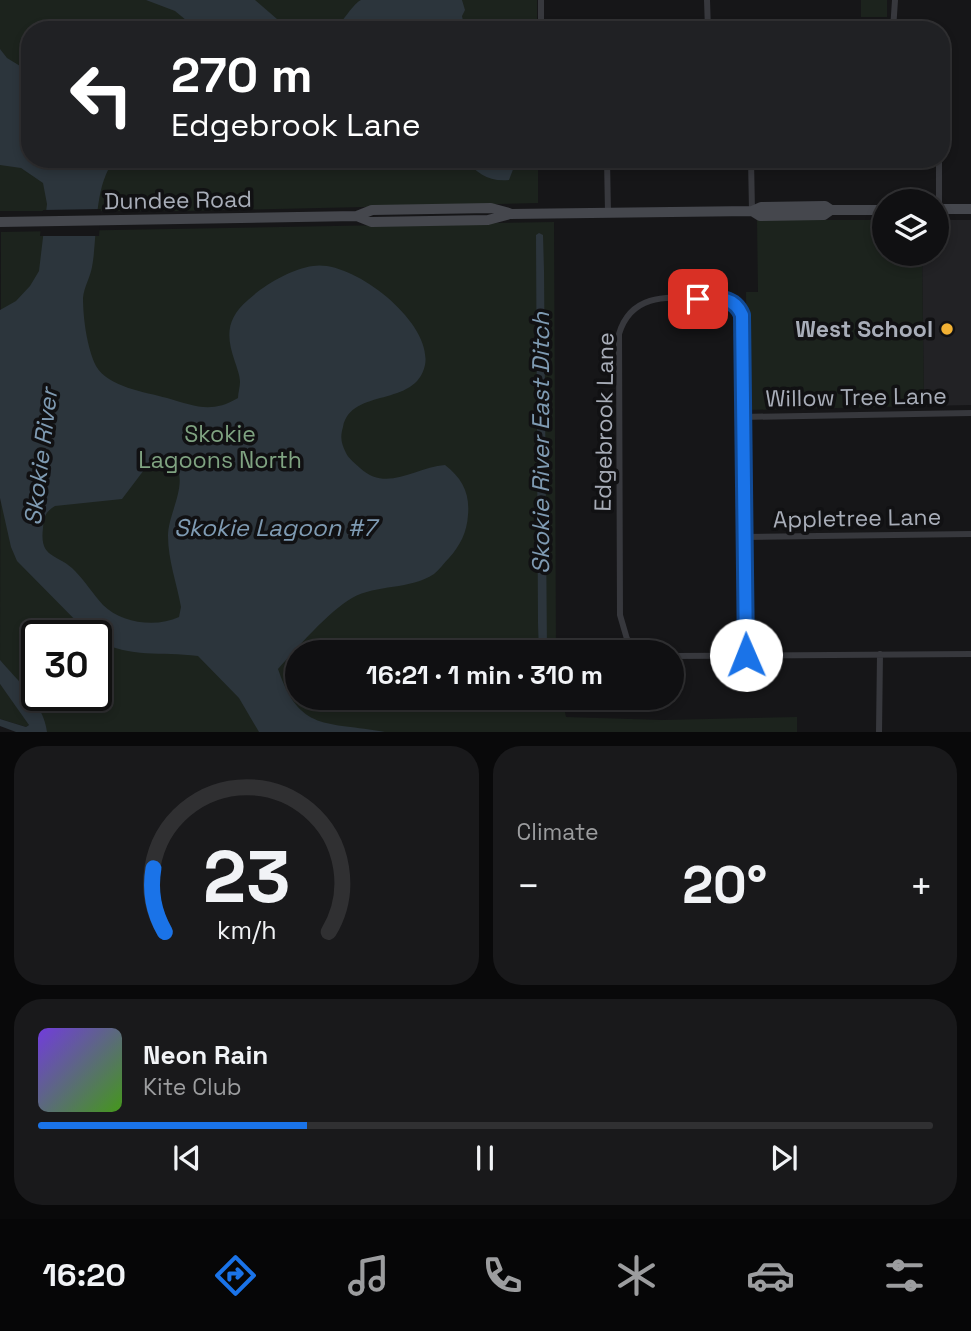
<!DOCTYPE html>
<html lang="en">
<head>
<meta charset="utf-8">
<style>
  :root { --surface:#101012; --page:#19191b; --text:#f1f3f6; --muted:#9c9d9f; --line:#303032; --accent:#1a73e8 }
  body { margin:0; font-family:"Space Grotesk",sans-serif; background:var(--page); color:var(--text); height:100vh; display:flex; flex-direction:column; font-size:26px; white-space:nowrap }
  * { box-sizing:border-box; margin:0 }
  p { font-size:23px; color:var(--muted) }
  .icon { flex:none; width:38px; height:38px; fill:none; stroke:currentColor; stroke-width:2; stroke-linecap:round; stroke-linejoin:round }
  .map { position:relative; height:732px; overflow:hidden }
  .details { display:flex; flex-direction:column; gap:14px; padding:14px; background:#09090a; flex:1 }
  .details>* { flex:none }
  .top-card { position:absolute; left:21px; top:21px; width:929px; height:147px; border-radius:28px; box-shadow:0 4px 10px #0003,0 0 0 2px var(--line); background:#202124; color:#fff; overflow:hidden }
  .controls { position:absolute; left:872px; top:189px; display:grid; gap:14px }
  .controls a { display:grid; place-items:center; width:77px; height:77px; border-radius:50%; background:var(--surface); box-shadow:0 4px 10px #0003,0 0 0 2px var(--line); font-size:35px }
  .speed { position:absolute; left:21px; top:620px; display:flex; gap:14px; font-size:35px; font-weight:700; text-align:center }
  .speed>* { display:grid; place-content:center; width:91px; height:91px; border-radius:50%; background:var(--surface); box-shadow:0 4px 10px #0003,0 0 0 2px var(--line); line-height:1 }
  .speed .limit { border:4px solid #111; border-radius:10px; background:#fff; color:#111 }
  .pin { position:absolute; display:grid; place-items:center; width:60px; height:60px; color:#fff; margin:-30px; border-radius:14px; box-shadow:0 4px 10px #0006 }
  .me { position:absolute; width:77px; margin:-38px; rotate:359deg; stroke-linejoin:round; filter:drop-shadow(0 0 5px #0008) }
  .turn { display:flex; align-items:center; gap:24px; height:147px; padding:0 35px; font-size:32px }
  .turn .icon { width:91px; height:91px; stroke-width:2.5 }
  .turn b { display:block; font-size:49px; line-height:60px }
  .big { font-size:52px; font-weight:700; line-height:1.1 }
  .details .widget { flex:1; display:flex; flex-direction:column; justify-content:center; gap:10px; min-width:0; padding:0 24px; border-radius:28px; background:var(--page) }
  .details .dial { align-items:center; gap:0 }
  .dial svg { height:182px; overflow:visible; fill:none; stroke:var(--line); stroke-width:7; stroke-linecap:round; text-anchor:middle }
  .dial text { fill:var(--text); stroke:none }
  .song { display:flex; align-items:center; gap:21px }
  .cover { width:84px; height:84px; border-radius:10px; background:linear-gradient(135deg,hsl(260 70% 55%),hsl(100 70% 35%)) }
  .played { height:7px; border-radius:4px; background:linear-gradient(90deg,var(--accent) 30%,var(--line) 30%) }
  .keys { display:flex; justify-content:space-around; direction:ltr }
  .heat { display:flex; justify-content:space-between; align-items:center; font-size:38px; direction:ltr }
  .details .tiles { flex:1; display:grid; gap:14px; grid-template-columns:1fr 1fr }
  .widget:last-child { grid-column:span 2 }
  .trip { position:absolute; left:285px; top:640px; width:399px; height:70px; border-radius:35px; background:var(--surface); box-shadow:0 4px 10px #0003,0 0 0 2px var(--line); font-weight:700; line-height:70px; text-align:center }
  .tab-bar { display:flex; height:112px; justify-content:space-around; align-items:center; background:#060607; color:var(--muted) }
  .tab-bar .icon { width:49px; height:49px }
  .tab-bar .on { color:var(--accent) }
  .tab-bar b { font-size:32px; color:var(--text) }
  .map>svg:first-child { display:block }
  .built { fill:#222225 }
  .green { fill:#1c231d; fill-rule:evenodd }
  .water { fill:#2c353c; fill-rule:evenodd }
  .pier { fill:#161618 }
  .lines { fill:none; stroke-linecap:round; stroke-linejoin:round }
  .minor { stroke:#37383d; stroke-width:6 }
  .secondary { stroke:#45474d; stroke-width:10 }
  .route-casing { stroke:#114b97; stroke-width:18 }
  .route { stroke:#1a73e8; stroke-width:12 }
  .poi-dot { fill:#f2b134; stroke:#111113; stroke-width:2.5 }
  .labels { text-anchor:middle; stroke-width:7; stroke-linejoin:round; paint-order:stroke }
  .street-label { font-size:23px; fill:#a8adb8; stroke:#111113 }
  .poi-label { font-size:23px; font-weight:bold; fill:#a8adb8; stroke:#111113; text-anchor:end }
  .park-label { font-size:23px; fill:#7fa381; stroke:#111113 }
  .water-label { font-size:24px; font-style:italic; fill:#7f9bb3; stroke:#111113 }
</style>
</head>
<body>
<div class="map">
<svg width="971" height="733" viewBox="0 0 971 733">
  <rect width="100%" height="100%" fill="#161618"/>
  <path class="built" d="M936 220H971V405L924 406 922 254H936Z"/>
  <path class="green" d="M0 0H537V30H30V159H538V203L182 211H0Z
    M861 0H887V17H861Z
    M757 220H884V254H922L924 406 747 410 746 292H758Z
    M554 222 556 653H298V698H562L566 717 663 720 797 717V732H40L0 666 1 232ZM37 635H96V695H37Z
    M0 684 27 719 29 725 26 727 0 719Z"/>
  <path class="water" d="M146 0H255L277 19 297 30H198L175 11Z
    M361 0H462L465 10 462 16 465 30H335C342 22 354 3 361 0Z
    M0 49 7 58 30 72V159H115C93 186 98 235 92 267 90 278 84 287 83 298 83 318 87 348 96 366 108 387 145 392 167 398 195 406 211 414 238 398 238 393 240 387 240 382 240 376 237 368 235 362 226 336 226 319 248 300 264 285 291 269 313 266 352 259 433 322 425 365 416 408 351 387 343 427 340 437 341 443 346 453 349 459 355 463 360 468 387 493 415 467 445 465 462 478 470 493 468 515 467 532 460 546 449 558 444 563 439 570 434 574 410 590 377 584 352 598 329 611 296 649 278 669 300 733 326 721 385 732H259L239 698 198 656C160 651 132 659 96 640V635H90L17 561 11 547 0 498V310L16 301 30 286 39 271 47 204 43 183 21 168 0 165ZM170 458C193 479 168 511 168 536 168 560 177 584 181 607L179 617C156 628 121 623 103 605 93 594 85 581 75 571 58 553 39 560 43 528 44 517 45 512 55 506L122 499 147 466 157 459Z
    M463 159H517L509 180C488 182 478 173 463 159Z
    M539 233 543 235 544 270 547 653H539L538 623 536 235Z
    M0 660C18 681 44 704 47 732H16L0 726V719L26 727 29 725 0 684Z"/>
  <path class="pier" d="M101 209 99 236H40L43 210Z"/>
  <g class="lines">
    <path class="minor" d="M541 0V30
      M707 0 708 30
      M893 30 895 0
      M607 159 608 213
      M751 159 752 211
      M939 159V209
      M742 417 971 413
      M744 537 971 534
      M644 653 627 639 620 615 619 334C633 287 680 299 719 298 734 300 741 308 742 322L746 655
      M672 656 971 654
      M879 733 880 654"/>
    <path class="secondary" d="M936 209H971
      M752 211 760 216 824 215 831 210
      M357 216 372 222 488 220 510 214 752 211 761 207 825 206 831 210H884
      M0 222 357 216 372 210 491 208 509 213"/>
  </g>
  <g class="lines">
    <defs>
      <path id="route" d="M698 299C717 298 734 296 742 315L746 655"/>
    </defs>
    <use href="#route" class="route-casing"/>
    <use href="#route" class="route"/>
  </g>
  <circle class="poi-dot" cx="947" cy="329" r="7"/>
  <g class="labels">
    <g class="street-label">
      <text transform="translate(178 200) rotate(-1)" y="8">Dundee Road</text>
      <text transform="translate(856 397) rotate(-1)" y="8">Willow Tree Lane</text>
      <text transform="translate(604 422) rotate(-89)" y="8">Edgebrook Lane</text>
      <text transform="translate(857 518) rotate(-1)" y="8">Appletree Lane</text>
    </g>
    <g class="poi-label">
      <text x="933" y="337">West School</text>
    </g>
    <g class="park-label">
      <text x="220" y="442">Skokie<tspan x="220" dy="26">Lagoons North</tspan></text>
    </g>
    <g class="water-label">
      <text transform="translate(541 443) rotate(-90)" y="8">Skokie River East Ditch</text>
      <text transform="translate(41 457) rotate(-83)" y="8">Skokie River</text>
      <text x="275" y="536">Skokie Lagoon #7</text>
    </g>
  </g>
</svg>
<div class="controls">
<a><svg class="icon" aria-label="layers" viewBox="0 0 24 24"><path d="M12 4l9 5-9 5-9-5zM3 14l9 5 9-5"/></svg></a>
</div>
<div class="speed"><div class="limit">30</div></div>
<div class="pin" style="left:698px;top:299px;background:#d93025"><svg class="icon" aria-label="arrive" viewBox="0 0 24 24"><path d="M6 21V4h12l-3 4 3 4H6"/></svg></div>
<svg class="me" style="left:746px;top:655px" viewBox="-20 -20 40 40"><circle r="19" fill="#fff"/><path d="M0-13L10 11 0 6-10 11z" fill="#1a73e8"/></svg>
<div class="trip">16:21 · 1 min · 310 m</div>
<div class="top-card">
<div class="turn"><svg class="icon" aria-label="left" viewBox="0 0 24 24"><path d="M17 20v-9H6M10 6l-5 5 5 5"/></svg><div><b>270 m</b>Edgebrook Lane</div></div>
</div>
</div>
<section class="details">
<div class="tiles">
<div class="widget dial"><svg viewBox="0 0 100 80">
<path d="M14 69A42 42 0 1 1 86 69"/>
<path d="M14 69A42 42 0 0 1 9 41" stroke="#1a73e8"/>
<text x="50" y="56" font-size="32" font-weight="700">23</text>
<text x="50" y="72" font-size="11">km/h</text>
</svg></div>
<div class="widget"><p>Climate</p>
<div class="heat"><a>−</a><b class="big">20°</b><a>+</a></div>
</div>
<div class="widget">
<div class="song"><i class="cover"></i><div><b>Neon Rain</b><p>Kite Club</p></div></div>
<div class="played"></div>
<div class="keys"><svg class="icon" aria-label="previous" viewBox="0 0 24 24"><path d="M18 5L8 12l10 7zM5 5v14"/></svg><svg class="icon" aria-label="pause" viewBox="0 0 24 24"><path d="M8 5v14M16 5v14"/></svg><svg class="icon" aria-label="next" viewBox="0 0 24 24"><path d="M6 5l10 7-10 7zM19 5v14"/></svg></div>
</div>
</div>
</section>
<nav class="tab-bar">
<b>16:20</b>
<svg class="icon on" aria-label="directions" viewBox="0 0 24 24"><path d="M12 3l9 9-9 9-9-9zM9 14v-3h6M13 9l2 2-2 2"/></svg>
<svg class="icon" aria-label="music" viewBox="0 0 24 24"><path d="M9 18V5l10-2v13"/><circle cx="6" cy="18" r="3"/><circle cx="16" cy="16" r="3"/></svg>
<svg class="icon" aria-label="phone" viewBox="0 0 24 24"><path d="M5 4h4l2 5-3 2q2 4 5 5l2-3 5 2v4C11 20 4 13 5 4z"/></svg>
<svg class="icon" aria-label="climate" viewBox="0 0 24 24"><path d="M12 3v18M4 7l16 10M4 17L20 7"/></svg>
<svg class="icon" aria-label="car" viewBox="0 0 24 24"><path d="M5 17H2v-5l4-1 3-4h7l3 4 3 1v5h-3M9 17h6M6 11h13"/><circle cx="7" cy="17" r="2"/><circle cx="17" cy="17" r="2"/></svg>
<svg class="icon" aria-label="filters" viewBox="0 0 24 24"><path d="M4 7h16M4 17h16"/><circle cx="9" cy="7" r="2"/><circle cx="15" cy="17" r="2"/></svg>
</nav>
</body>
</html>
